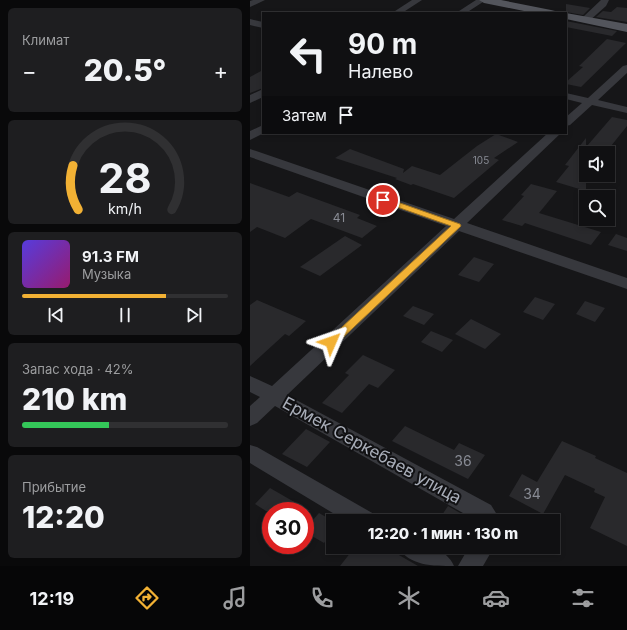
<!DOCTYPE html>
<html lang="ru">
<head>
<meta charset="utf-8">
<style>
  :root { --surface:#101012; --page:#1e1e20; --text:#f1f3f6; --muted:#9c9d9f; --line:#303032; --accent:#f2b134 }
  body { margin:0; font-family:Inter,sans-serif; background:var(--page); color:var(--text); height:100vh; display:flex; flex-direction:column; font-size:15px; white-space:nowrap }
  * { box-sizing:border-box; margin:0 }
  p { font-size:13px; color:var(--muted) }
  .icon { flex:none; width:22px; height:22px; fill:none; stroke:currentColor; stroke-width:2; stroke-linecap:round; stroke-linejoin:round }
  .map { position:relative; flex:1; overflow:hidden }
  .side { display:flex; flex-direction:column; gap:8px; padding:8px; background:#09090a; width:250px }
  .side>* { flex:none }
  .top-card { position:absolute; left:12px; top:12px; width:305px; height:122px; border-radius:0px; box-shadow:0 2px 6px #0003,0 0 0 1px var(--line); background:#101012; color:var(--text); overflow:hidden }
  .buttons { position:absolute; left:329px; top:146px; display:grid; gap:8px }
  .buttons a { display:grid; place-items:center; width:36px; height:36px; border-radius:0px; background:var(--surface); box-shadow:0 2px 6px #0003,0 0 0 1px var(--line); font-size:20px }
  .speed { position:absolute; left:12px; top:502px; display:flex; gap:8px; font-size:20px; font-weight:700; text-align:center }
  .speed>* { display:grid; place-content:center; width:52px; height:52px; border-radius:50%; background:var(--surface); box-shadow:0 2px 6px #0003,0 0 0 1px var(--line); line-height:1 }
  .speed .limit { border:6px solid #d22; background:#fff; color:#111 }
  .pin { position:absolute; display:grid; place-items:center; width:34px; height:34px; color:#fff; margin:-17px; border:2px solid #fff; border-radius:50%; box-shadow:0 1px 4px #0007 }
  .me { position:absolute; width:44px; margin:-22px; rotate:47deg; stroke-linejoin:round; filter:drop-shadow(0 0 3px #0008) }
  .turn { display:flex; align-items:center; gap:14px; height:84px; padding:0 20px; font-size:18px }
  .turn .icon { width:52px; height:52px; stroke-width:2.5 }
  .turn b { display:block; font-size:28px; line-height:34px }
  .then { display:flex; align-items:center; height:38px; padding:0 20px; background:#0003; gap:8px; font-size:15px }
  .big { font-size:30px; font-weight:800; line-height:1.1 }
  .side .widget { flex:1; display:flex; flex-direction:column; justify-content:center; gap:6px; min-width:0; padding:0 14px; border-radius:6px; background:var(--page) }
  .side .dial { align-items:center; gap:0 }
  .dial svg { height:104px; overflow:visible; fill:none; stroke:var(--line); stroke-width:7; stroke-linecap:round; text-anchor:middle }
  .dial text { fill:var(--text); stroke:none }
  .song { display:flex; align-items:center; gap:12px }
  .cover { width:48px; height:48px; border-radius:6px; background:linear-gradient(135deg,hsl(250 70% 55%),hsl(320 70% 35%)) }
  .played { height:4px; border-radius:2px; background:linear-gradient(90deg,var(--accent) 70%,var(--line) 70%) }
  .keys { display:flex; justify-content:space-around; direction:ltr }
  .heat { display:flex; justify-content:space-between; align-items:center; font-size:22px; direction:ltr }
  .charge { height:6px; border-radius:3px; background:linear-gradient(90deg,#34c759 42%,var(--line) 0) }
  .trip { position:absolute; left:76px; top:514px; width:234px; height:40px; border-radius:0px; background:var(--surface); box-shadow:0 2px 6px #0003,0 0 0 1px var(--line); font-weight:800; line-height:40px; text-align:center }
  .dock { display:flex; height:64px; justify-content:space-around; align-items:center; background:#060607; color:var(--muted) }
  .dock .icon { width:28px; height:28px }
  .dock .current { color:var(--accent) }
  .dock b { font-size:18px; color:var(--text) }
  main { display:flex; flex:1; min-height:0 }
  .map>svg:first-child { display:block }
  .building { fill:#29292c }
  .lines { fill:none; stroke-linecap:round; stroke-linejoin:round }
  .minor { fill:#37383d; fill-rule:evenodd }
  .major { fill:#53555c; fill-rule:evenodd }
  .route { fill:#f2b134; stroke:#9d7322 }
  .labels { text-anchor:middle; stroke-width:4; stroke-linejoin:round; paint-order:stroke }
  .far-number-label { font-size:10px; fill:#888b94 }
  .number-label { font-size:12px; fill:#888b94 }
  .near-number-label { font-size:14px; fill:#888b94 }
  .near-street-label { font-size:17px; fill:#a8adb8; stroke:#111113 }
</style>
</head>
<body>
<main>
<section class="side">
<div class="widget"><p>Климат</p>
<div class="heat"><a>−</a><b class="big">20.5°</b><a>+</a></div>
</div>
<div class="widget dial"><svg viewBox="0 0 100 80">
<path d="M14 69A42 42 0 1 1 86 69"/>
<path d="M14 69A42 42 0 0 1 10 35" stroke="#f2b134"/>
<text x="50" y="56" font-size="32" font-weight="700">28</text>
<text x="50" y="72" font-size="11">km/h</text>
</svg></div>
<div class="widget">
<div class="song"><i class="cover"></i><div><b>91.3 FM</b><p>Музыка</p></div></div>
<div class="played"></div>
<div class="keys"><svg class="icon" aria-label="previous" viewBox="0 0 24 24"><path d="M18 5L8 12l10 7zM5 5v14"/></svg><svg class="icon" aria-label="pause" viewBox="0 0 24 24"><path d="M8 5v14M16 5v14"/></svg><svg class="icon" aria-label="next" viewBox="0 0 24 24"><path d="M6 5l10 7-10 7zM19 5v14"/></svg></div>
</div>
<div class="widget"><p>Запас хода · 42%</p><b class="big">210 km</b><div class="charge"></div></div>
<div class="widget"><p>Прибытие</p><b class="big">12:20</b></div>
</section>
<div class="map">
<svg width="377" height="566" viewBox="0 0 377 566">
  <rect width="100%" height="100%" fill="#161618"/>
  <path class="building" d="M316 4 340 8 333 15 316 12Z
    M367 7 377 8V22L346 17 353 11 361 12Z
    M316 21 367 31 362 36 316 27Z
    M357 39 376 43 331 87 316 84V82L333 67 329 66Z
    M13 70V88L0 93V77Z
    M362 117 377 120V126L357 151 337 146Z
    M246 134 268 142 244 158 249 160 204 198 163 184 161 185 145 179 147 178 85 158 100 149 154 169 153 173 162 166 190 175 227 146Z
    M336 138V191L306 182 319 166 315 165Z
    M0 183 39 197 47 192 110 215 107 218 127 226 112 238 61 219 35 238 7 227 0 232Z
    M281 184 307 191 289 213 351 232 341 245 275 223 272 226 252 220 274 196 271 195Z
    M366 234 377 238V251L358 245Z
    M95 236 112 245 70 276 50 267Z
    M224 257 244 264 229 282 208 275Z
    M285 297 305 304 293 320 273 312Z
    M7 300 56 321 39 336 35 334 0 366V305Z
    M335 301 355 308 345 322 326 314Z
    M163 306 184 314 174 325 153 316Z
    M221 319 251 334 235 349 205 334Z
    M181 331 203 340 192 352 171 342Z
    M113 355 145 370 128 388 119 384 92 413 72 403 99 375 95 373Z
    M155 426 204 450 209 443 235 455 218 479 142 441Z
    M56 429 80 442 57 467 32 454Z
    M312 441 346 456 345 458 377 473V546L340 528 355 497 344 492 345 489 315 475 293 514 259 496 272 474 287 482Z
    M20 488 60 511H16L5 504Z
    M198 506 224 521H188Z
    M69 513 83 521V532L74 543 55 532V529Z
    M105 547H135L168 566H90Z"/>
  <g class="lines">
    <path class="minor" d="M3 0H15L0 7V1Z
      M162 0H172L152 13H142Z
      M226 0H236L216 13H206Z
      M351 0H359L356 6 338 22H332L331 20 332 18Z
      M0 19 13 22V28L0 25Z
      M377 65V73L348 100 377 107V113L342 105 320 125 316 126V117L332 103 316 99V93L338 98 373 66Z
      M13 89V97L0 103V95Z
      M13 125V133H14L0 140V131Z
      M298 133H311L217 223 377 278V289L209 231 37 395 241 505 251 521H227L25 406 7 423 0 426V406L10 397 0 392V376L22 386 196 226 0 157V149L204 219Z
      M0 445 7 447 124 514 127 521H96L0 463Z
      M148 547C169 547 194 544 204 566 183 566 159 566 148 547Z
      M219 547H244L233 566H208Z"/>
    <path class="major" d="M229 0H251L301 10 305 11 307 13H284L234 3Z
      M314 13H316L377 24V32L316 19V13Z"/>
  </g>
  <path class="route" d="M133 197 210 224 211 226 85 345H78L76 342 78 340 201 226 130 201 129 200Z"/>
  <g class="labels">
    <g class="far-number-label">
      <text x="231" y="164">105</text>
    </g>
    <g class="number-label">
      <text x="89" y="222">41</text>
    </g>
    <g class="near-number-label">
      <text x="213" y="466">36</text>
      <text x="282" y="499">34</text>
    </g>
    <g class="near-street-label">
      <text transform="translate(122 450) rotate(29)" y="6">Ермек Серкебаев улица</text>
    </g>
  </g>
</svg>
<div class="buttons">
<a><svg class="icon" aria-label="sound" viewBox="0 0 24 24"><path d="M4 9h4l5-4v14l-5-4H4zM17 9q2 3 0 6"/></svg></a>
<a><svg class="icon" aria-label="search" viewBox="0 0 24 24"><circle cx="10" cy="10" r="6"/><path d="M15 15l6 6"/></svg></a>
</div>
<div class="speed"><div class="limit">30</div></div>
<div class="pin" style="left:133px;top:200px;background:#d93025"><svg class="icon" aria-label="arrive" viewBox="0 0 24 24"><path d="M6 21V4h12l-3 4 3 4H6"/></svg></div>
<svg class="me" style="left:81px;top:342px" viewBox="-20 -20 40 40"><path d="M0-17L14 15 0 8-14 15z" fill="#f2b134" stroke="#fff" stroke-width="4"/></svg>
<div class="trip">12:20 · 1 мин · 130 m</div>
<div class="top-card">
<div class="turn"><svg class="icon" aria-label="left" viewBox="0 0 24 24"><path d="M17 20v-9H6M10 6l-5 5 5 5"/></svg><div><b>90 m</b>Налево</div></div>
<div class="then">Затем<svg class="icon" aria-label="arrive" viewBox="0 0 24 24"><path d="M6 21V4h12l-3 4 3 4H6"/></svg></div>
</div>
</div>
</main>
<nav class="dock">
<b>12:19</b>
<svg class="icon current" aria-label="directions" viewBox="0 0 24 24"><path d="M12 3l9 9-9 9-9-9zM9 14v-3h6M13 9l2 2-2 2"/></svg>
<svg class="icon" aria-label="music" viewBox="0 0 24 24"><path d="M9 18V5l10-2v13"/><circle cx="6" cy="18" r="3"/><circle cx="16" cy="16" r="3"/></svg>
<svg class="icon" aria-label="phone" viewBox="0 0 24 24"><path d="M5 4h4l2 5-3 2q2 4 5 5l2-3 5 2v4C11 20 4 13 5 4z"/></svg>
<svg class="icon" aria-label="climate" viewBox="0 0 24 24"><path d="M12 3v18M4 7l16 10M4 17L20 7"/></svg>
<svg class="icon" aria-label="car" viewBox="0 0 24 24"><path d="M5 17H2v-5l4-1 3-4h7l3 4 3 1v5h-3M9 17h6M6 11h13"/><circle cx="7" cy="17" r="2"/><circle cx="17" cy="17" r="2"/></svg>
<svg class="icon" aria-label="filters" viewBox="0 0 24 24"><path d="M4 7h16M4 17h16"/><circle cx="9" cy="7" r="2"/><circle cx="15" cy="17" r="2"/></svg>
</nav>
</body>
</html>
